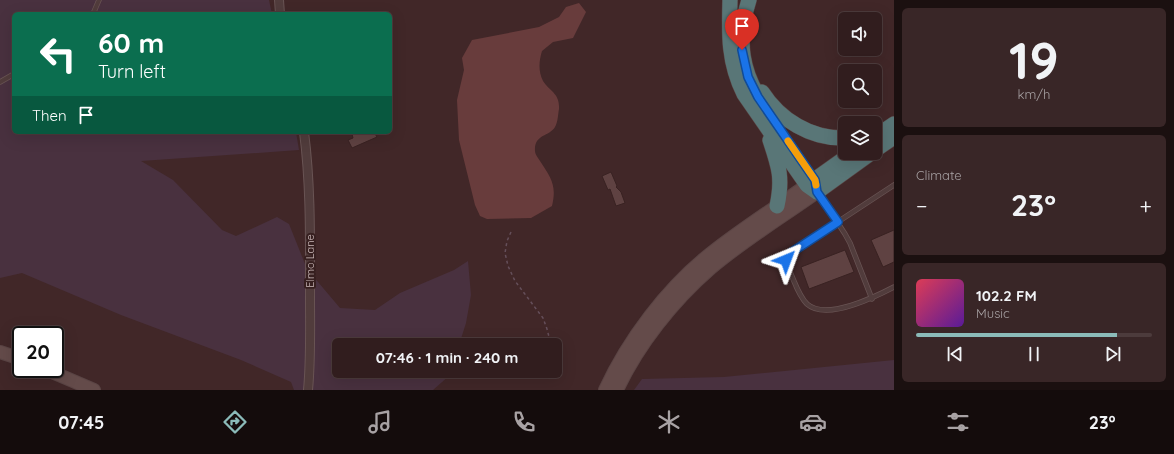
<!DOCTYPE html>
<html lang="en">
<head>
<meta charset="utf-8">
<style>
  :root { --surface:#311d1e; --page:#392627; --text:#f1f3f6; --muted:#a8a2a4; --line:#4c3b3c; --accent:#8bbbb9 }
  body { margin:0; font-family:Quicksand,sans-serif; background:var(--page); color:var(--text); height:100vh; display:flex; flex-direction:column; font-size:15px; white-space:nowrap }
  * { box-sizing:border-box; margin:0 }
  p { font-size:13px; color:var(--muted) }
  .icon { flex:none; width:22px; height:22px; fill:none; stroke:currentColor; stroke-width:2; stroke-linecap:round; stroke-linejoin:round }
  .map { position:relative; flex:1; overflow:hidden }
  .sheet { display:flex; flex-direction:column; gap:8px; padding:8px; background:#1b1010; width:280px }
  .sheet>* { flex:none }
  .top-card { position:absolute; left:12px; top:12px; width:380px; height:122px; border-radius:6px; box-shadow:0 4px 16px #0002,0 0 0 1px var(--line); background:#0b6e4f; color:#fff; overflow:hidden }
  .controls { position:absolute; left:838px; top:12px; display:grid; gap:8px }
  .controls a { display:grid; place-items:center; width:44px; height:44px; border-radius:6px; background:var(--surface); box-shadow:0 4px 16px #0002,0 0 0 1px var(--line); font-size:20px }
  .speed { position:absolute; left:12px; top:326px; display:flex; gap:8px; font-size:20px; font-weight:700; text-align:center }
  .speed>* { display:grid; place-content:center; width:52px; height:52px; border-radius:50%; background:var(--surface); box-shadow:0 4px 16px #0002,0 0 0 1px var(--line); line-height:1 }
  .speed .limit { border:2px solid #111; border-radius:6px; background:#fff; color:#111 }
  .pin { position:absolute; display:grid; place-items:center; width:34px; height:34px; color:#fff; margin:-41px -17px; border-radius:50% 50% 50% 0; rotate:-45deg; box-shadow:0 0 4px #0007 }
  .pin .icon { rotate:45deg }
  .me { position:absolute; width:44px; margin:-22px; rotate:44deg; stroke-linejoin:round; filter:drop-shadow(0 0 3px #0008) }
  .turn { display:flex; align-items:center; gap:14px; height:84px; padding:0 20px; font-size:18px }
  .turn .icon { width:52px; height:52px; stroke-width:2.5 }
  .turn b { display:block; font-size:28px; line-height:34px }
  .then { display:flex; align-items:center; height:38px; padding:0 20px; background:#0003; gap:8px; font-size:15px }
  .big { font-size:30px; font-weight:700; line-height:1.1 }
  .sheet .widget { flex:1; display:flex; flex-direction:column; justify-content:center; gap:6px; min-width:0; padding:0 14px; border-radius:6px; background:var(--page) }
  .sheet .dial { align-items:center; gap:0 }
  .dial b { font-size:52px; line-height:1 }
  .song { display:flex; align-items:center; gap:12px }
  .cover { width:48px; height:48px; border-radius:6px; background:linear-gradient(135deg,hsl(350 70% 55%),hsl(270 70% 35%)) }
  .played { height:4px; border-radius:2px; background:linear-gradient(90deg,var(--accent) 85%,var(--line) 85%) }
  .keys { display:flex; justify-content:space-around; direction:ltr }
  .heat { display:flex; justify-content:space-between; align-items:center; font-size:22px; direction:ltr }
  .trip { position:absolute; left:332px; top:338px; width:230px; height:40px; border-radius:6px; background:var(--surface); box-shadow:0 4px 16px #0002,0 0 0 1px var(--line); font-weight:700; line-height:40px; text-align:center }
  .dock { display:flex; height:64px; justify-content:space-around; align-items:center; background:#140c0c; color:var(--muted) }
  .dock .icon { width:28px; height:28px }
  .dock .active { color:var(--accent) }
  .dock b { font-size:18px; color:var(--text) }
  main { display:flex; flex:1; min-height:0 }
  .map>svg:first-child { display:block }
  .green { fill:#49313f }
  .water { fill:#683c3c }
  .building { fill:#5f4242; stroke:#392222 }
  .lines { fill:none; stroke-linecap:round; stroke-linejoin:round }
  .lane-casing { stroke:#695454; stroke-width:5.5 }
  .street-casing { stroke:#695454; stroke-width:10 }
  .secondary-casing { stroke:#5b4545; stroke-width:14 }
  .highway-casing { stroke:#594343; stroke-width:16 }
  .path { stroke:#654f5a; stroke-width:1.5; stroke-dasharray:3 3; stroke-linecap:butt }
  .lane { stroke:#513c3c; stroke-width:4 }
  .street { stroke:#513c3c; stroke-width:8 }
  .secondary { stroke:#644b4a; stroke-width:12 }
  .highway { stroke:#597677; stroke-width:15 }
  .route-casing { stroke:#114b97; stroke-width:10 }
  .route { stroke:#1a73e8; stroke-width:7 }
  .slow { stroke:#f59e0b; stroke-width:7 }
  .labels { text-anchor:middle; stroke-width:4; stroke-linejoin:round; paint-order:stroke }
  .street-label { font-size:11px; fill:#cbb9b9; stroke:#372020 }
</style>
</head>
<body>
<main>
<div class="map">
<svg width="894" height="390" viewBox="0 0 894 390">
  <rect width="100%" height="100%" fill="#412728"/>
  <path class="green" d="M0 0H269L272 14H14V132H296L299 150 141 161 173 180 222 230 236 236 277 217 289 224 307 269 340 308 375 310 400 293 454 270 468 261 471 295 466 323 459 345H339V371H451L450 375 433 390H294L291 382 241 360 121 315 22 273 0 278Z
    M894 360V390H634L642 379 724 377Z"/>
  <path class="water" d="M579 3 586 12 573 38 553 42 542 51C539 61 538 71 543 81 550 92 560 93 559 109 558 114 558 122 555 127 549 137 534 134 535 151 535 154 538 158 540 161 551 178 557 185 552 206L531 218 487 219 480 216 475 205 459 140 457 100 464 70 462 58 472 40 539 27 559 17 566 7Z"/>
  <path class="building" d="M356 132H374L377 137 352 148 348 140 353 138 352 134Z
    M611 172 617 186 616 187 621 192 625 203 616 206 610 189 608 190 602 176Z
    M894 230V262L883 267 871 240Z
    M845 250 854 272 809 289 801 267Z"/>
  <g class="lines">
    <defs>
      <path id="lane" d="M93 14 99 0
        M0 82 14 74
        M894 185 792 252C784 259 786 265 791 274 795 283 799 296 807 304 826 321 875 297 894 287
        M819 194 845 234 850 243 872 299"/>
      <path id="street" d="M279 0 280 14
        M304 132C311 186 310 241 310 296 310 327 311 359 308 390"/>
      <path id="secondary" d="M0 352 21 359
        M45 369 94 390
        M605 390C628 340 667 288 710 254 741 229 775 208 807 185
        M617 390C638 345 673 301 711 268 744 240 782 217 817 192"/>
      <path id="highway" d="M730 0C729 34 728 62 744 94L807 185 817 192
        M749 0C736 40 741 73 765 107
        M762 92C780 120 811 139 845 138
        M875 137 894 124
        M770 140C779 167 783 178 777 206
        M875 150 894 137
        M807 185 852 153
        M817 192 871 153"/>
    </defs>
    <use href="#lane" class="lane-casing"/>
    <use href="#street" class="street-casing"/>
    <use href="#secondary" class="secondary-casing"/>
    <use href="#highway" class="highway-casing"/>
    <path class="path" d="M511 232 507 241 505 253 508 266 515 281 543 318 547 329 551 345"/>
    <use href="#lane" class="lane"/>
    <use href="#street" class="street"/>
    <use href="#secondary" class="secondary"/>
    <use href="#highway" class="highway"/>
  </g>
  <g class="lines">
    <defs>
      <path id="route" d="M742 50 748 77 758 97 815 180 817 192 838 222 792 252 788 256 786 260"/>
    </defs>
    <use href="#route" class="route-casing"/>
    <use href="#route" class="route"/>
    <path class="slow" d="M788 141 815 180 816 185"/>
  </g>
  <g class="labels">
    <g class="street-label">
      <text transform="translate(310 261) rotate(-90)" y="4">Elmo Lane</text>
    </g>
  </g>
</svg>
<div class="controls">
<a><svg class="icon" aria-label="sound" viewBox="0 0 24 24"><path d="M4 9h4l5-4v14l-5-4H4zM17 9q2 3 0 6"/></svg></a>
<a><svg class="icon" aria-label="search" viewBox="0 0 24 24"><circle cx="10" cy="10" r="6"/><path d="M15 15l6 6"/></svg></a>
<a><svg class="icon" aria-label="layers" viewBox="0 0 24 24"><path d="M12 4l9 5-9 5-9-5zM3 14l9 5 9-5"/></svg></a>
</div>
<div class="speed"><div class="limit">20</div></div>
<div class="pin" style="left:742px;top:50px;background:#d93025"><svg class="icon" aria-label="arrive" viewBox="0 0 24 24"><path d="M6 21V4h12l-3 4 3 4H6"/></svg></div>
<svg class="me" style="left:786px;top:260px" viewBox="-20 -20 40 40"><path d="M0-17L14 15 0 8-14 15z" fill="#1a73e8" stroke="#fff" stroke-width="4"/></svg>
<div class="trip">07:46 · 1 min · 240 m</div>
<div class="top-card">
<div class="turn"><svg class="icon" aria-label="left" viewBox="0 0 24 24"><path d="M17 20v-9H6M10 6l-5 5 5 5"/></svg><div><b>60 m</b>Turn left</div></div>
<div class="then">Then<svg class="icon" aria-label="arrive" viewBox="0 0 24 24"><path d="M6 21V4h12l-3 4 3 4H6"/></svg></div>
</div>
</div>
<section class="sheet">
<div class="widget dial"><b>19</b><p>km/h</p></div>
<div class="widget"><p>Climate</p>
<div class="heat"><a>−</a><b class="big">23°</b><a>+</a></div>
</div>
<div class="widget">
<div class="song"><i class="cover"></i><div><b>102.2 FM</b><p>Music</p></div></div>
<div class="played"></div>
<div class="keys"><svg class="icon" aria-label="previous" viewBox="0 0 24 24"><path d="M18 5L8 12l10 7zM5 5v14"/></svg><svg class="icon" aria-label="pause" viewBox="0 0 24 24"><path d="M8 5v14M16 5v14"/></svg><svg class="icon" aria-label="next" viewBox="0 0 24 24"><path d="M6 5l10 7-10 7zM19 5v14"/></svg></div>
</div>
</section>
</main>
<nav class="dock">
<b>07:45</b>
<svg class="icon active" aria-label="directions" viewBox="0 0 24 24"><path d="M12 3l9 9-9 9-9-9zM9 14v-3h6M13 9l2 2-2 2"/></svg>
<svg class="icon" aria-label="music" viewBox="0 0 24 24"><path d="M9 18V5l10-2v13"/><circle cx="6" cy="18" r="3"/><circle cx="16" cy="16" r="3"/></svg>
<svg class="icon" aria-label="phone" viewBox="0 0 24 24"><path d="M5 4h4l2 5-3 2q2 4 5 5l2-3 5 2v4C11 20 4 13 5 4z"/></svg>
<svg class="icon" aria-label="climate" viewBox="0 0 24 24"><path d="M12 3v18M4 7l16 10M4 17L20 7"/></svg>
<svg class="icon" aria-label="car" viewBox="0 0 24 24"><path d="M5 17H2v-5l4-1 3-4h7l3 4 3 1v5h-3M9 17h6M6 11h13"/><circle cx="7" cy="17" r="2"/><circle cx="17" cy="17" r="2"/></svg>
<svg class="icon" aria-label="filters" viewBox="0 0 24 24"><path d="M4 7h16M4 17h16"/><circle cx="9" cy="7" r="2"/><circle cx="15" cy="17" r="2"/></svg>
<b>23°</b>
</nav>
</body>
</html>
